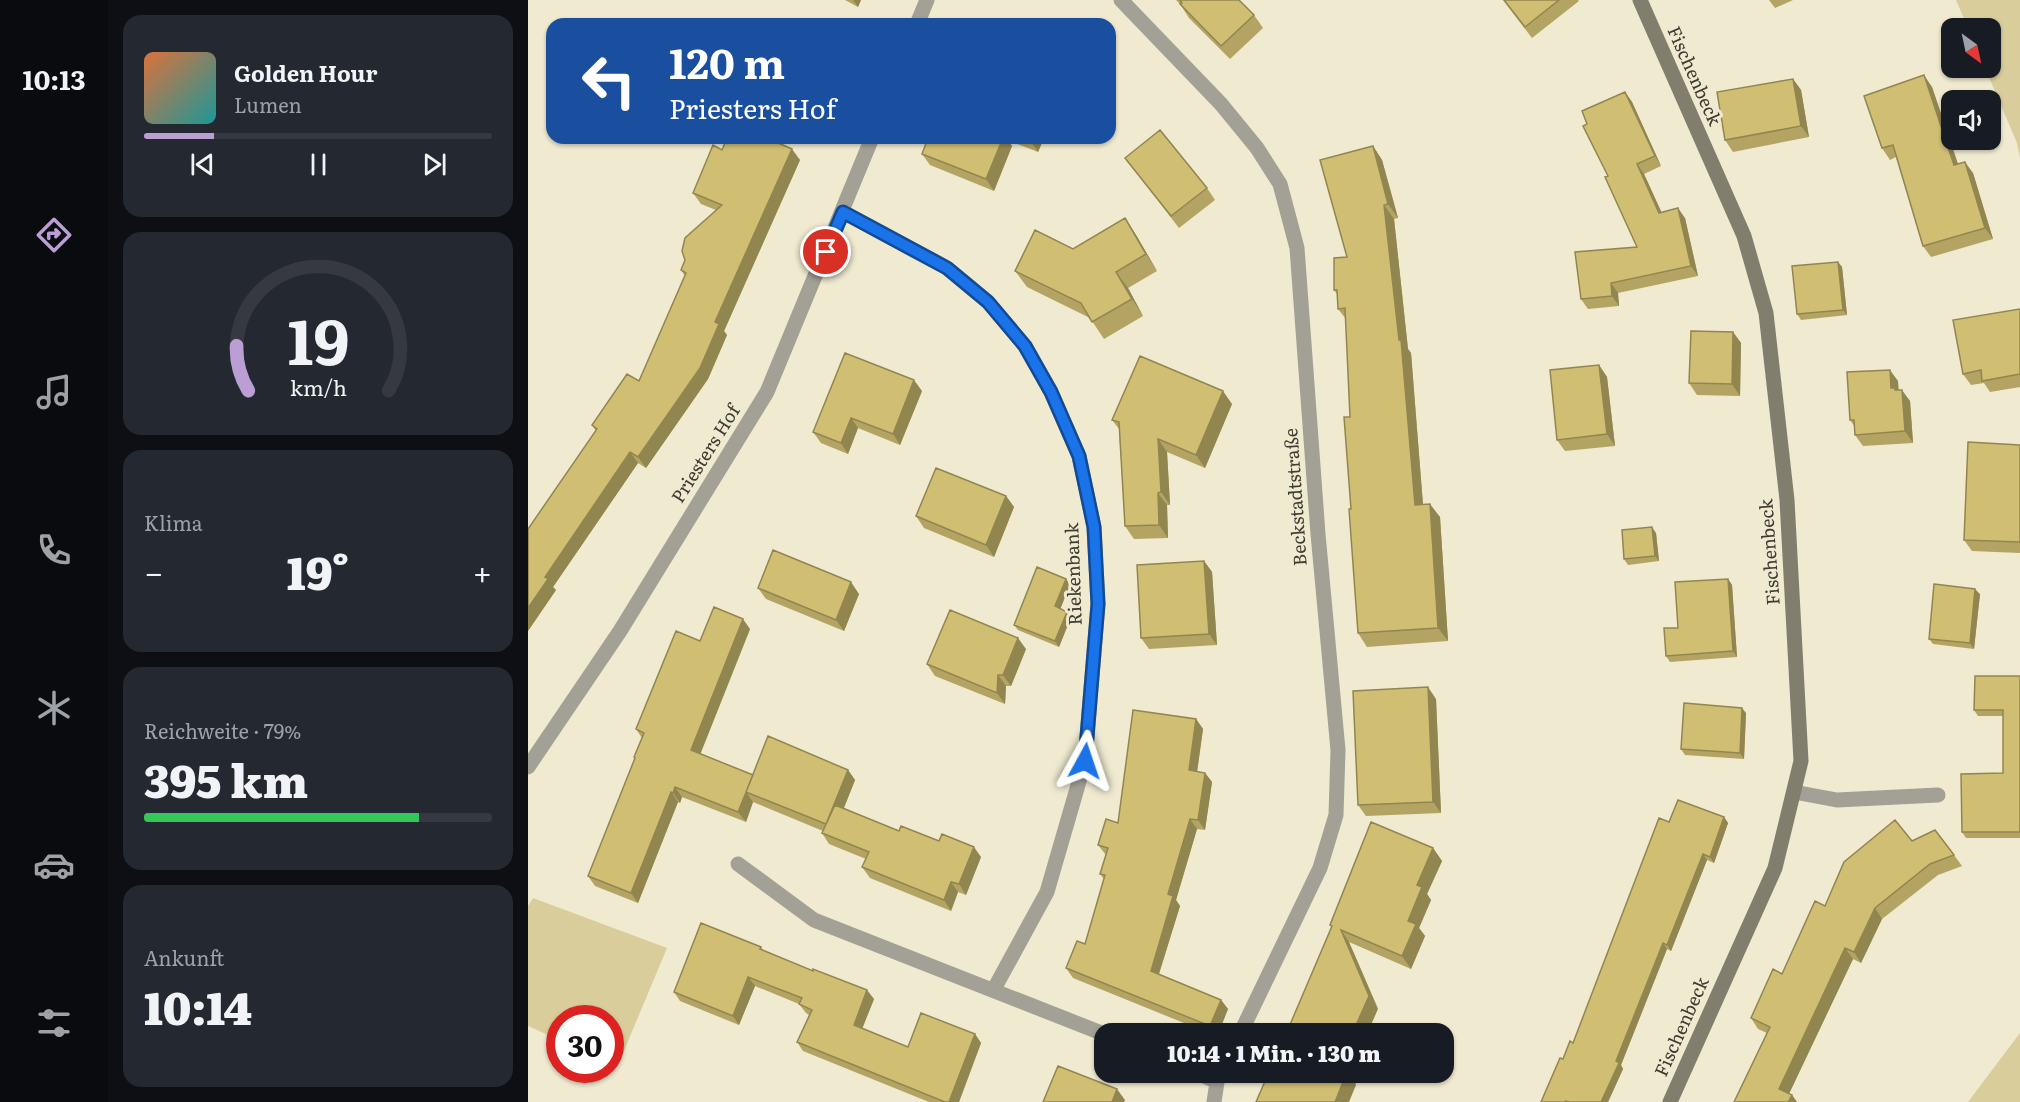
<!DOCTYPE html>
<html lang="de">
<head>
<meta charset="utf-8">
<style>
  :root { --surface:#171b24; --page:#242831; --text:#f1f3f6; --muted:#9ea1a6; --line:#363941; --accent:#bb9ed4 }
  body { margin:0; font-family:Literata,serif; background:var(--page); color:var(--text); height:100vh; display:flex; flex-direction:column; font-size:22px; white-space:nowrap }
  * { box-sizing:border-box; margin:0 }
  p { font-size:20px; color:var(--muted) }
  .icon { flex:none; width:33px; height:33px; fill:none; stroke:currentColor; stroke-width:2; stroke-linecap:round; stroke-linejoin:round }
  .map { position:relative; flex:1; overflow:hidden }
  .drawer { display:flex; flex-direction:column; gap:15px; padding:15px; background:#0d0f14; width:420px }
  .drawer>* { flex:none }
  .guide { position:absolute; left:18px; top:18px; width:570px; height:126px; border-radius:18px; box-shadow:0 2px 4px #0004; background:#1a4fa0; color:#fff; overflow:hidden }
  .needle { width:39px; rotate:147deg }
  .fabs { position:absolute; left:1413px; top:18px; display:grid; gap:12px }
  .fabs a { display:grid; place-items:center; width:60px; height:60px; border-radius:12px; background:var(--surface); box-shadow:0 2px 4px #0004; font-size:30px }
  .speed { position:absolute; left:18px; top:1005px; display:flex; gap:12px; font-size:30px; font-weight:700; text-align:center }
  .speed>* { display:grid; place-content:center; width:78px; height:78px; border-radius:50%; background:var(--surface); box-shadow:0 2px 4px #0004; line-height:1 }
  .speed .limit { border:9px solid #d22; background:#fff; color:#111 }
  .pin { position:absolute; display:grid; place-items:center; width:51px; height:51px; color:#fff; margin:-26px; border:3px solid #fff; border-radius:50%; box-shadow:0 2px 6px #0007 }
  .me { position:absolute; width:66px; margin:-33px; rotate:5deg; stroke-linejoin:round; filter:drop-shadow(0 0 4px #0008) }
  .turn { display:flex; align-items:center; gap:21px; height:126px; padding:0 24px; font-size:27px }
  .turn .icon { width:78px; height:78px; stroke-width:2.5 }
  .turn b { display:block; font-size:42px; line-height:51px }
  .big { font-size:45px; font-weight:800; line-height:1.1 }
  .drawer .widget { flex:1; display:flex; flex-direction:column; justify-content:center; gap:9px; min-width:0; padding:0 21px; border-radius:18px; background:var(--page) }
  .drawer .dial { align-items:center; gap:0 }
  .dial svg { height:156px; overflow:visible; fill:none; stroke:var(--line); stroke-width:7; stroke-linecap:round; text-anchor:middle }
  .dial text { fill:var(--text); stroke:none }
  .song { display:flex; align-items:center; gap:18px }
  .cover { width:72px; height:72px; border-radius:9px; background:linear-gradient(135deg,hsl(20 70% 55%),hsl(180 70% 35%)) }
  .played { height:6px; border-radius:3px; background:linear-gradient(90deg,var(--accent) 20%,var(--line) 20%) }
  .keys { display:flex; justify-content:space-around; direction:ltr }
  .heat { display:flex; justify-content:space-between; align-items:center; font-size:33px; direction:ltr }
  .charge { height:9px; border-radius:4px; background:linear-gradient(90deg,#34c759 79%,var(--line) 0) }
  .trip { position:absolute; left:566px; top:1023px; width:360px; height:60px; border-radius:18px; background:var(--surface); box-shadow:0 2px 4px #0004; font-weight:800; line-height:60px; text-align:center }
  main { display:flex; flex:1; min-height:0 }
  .dock { display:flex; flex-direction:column; width:108px; justify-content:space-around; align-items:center; background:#090b0e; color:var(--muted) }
  .dock .icon { width:42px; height:42px }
  .dock .selected { color:var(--accent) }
  .dock b { font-size:27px; color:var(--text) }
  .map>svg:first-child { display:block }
  .green { fill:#d9ce9b }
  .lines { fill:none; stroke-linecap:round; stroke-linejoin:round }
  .lane { stroke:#a3a196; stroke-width:15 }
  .street { stroke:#a3a196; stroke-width:15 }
  .secondary { stroke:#817e6e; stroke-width:15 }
  .wall { fill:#b3a463 }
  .shaded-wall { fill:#928650 }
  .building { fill:#d0bf73; stroke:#928650; stroke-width:1.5 }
  .route-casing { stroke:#114b97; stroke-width:15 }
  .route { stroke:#1a73e8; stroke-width:10 }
  .labels { text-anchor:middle; stroke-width:6; stroke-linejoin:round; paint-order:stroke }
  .street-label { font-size:18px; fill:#3e3c32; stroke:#efead0 }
</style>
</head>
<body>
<main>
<nav class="dock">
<b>10:13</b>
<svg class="icon selected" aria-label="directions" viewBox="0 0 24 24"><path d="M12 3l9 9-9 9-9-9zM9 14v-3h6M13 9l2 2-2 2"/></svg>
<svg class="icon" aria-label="music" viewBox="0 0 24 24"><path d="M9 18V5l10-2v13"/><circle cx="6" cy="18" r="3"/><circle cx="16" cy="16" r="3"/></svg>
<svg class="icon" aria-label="phone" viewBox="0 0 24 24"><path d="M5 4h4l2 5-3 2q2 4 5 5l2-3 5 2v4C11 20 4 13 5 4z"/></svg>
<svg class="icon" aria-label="climate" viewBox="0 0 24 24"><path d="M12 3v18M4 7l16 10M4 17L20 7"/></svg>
<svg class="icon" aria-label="car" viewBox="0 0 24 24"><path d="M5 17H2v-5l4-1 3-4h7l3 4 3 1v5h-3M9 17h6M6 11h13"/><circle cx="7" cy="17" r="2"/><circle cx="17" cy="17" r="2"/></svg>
<svg class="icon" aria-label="filters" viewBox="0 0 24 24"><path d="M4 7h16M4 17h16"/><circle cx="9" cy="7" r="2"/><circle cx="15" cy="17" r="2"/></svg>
</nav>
<section class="drawer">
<div class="widget">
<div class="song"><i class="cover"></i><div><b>Golden Hour</b><p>Lumen</p></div></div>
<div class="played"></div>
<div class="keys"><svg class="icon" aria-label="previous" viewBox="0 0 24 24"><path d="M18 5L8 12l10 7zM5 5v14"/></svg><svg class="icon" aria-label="pause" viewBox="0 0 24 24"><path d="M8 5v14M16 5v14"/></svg><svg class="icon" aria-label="next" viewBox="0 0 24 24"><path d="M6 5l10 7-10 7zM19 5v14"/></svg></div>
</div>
<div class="widget dial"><svg viewBox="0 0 100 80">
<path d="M14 69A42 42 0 1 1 86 69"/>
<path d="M14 69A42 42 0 0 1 8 46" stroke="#bb9ed4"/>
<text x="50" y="56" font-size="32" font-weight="700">19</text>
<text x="50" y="72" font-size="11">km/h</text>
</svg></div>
<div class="widget"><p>Klima</p>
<div class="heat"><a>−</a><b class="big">19°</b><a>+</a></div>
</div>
<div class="widget"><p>Reichweite · 79%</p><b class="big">395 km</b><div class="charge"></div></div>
<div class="widget"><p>Ankunft</p><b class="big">10:14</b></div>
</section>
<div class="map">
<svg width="1492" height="1102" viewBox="0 0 1492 1102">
  <rect width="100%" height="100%" fill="#efead0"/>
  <path class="green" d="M1428 0H1492V158L1489 143 1457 68H1462V28H1440Z
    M5 898 139 948 90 1065 83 1062 82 1018H32L31 1040 0 1026V906Z
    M1492 1033V1102H1440Z"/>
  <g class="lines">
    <path class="lane" d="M1266 792 1309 800 1410 795"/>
    <path class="street" d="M593 0 693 104 729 148 752 184 769 248 790 534 810 750 808 815 792 868 712 1034
      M389 24 399 0
      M315 212 419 268 460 302 497 346 523 392 551 456 566 527 570 604 557 761 519 892 466 989
      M0 767 92 631 239 392 344 138
      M210 864 286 920 576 1034
      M668 1072 689 1082
      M686 1102 689 1082 694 1072"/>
    <path class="secondary" d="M1112 0 1216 236 1238 313 1259 500 1273 761 1247 868 1142 1102"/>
  </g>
  <path class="wall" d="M317 0H333L330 7Z
    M648 0H711L726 15 735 28 702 59 661 18 652 4Z
    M975 0H1050L1051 1 1004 38Z
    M1241 0H1265L1247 8Z
    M1265 79 1273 90 1281 137 1205 152 1197 140Z
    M1404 87 1430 164 1445 173 1465 239 1403 257 1395 246 1368 157 1362 160 1354 148Z
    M1097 92 1104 102 1133 166 1116 174 1133 212 1157 218 1170 276 1090 293 1091 306 1060 309 1053 299 1109 247 1080 176Z
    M199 138H245L244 140 272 160 196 331 199 335 180 379 118 468 110 463 25 587 28 590 0 631 68 431 64 425 111 381 157 276 153 270 188 210 173 204 165 193 194 150Z
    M400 138H478L484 146 466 191 402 165 394 154Z
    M482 138H516L510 152 484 142Z
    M845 146 854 160 870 218 866 219 880 349 883 353 895 504 912 517 920 641 839 647 830 633 823 509 822 417 818 319 810 309 809 294 806 290 819 257Z
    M597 158 679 188 687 200 651 228Z
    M597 218 608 235 629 271 600 288 615 316 576 339 562 318 499 287 487 271 545 249Z
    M1310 262 1314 267 1319 315 1273 320 1269 314Z
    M1492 309V387L1462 392 1456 383 1443 385 1435 374Z
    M1205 332 1213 343 1212 396 1169 395 1161 383Z
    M1071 365 1079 377 1087 446 1037 451 1029 440Z
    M1370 381V390L1382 401 1385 443 1335 446 1327 435V427L1322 420Z
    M394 391 372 445 330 428 320 454 293 443 285 432Z
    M704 404 677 468 639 452 642 505H639L640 538 606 539 597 526 591 429 584 420Z
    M1492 445V553L1444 551 1436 540Z
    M478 496 486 507 466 557 396 528 388 516Z
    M1128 533 1131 561 1100 565 1096 559Z
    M676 561 684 572 689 645 621 649 613 638Z
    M538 579 542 585 532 609 543 617 531 647 490 630 486 625Z
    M1200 579 1204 585 1209 657 1142 662 1138 656 1150 628Z
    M230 588 331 594 316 631 238 599Z
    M1452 594 1446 649 1405 644 1401 639Z
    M222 629 172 754 225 775 320 770 327 780 316 808 371 831 411 841 453 857 438 895 430 892 423 911 342 878 334 867 338 859 301 844 294 833 295 831 225 802 218 822 154 797 152 803 150 802 110 903 67 886 60 876 107 759 106 757 114 738 108 729 172 641Z
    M498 649 483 686H478L477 704 407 676 399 664Z
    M1492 676V838H1438L1434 832 1475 773V716H1450L1446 710Z
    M908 699 913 813 838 816 830 805Z
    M1218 713 1216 759 1157 755 1153 749Z
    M668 719 675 729 669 771 677 773 684 782 677 830 669 829 648 900 652 906 631 974 693 1000 700 1009 690 1034H683L545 978 538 968 557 944 576 879 572 874 578 855 570 845 590 823Z
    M1196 817 1200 823 1186 863 1179 860 1143 951 1139 949 1093 1065 1095 1069 1080 1102H1013L1035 1059 1045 1043 1141 822Z
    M1384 841 1426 855 1434 866 1410 875 1354 919 1333 963 1325 959 1261 1094 1264 1095 1269 1102H1206L1239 1033 1230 1029 1223 1018 1254 974 1297 906Z
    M905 848 914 861 899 894 903 900 891 928 897 936 883 969 821 942 850 1009 802 925Z
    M233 947 235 950 346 999 334 1029 380 1047 447 1034 453 1043 431 1102H401L275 1051 269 1042 281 1015 278 1013 271 1004 227 986 211 1025 152 1001 146 992Z"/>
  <path class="shaded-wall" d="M325 0H333L330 7Z
    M1396 75 1404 87 1434 176 1426 165Z
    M1265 79 1273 90 1281 137 1273 126Z
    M1097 92 1104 102 1133 166 1127 156Z
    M475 138H478L484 146 466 191 458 179Z
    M504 138H516L510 152 503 142Z
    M845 146 854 160 870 218 860 204Z
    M264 149 272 160 196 331 199 335 180 379 118 468 110 457 187 322Z
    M1437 162 1445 173 1465 239 1457 228Z
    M1109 164 1116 174 1138 222 1131 213Z
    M856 205 866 219 880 349 883 353 896 518 887 505Z
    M1150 208 1157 218 1170 276 1163 266Z
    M597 218 608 235 629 271 618 254Z
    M1310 262 1314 267 1319 315 1315 310Z
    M588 272 600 288 615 316 604 299Z
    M1083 283 1090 293 1091 306 1084 296Z
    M1205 332 1213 343 1212 396 1204 384Z
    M1071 365 1079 377 1087 446 1079 434Z
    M1362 370 1370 381 1371 393 1363 388Z
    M386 380 394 391 372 445 365 434Z
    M1374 390 1382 401 1385 443 1377 431Z
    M695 391 704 404 677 468 668 455Z
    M323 418 330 428 320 454 313 443Z
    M630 439 639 452 642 505 633 492Z
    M102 452 110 463 25 587 28 590 0 631V608L17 577Z
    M630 493 639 505 640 538 631 525Z
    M478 496 486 507 466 557 458 545Z
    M902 504 912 517 920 641 910 628Z
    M1124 527 1128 533 1131 561 1127 556Z
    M676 561 684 572 689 645 681 634Z
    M538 579 542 585 531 612 527 606Z
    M1200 579 1204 585 1209 657 1205 651Z
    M323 582 331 594 316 631 308 620Z
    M1447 589 1452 594 1446 649 1442 643Z
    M539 612 543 617 531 647 527 641Z
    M215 619 222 629 170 760 163 750Z
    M490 638 498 649 483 686 475 675Z
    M470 675 478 686 477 704 469 693Z
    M900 687 908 699 913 813 905 802Z
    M1214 708 1218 713 1216 759 1212 753Z
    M668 719 675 729 668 780 661 770Z
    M320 770 327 780 305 835 298 824Z
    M677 773 684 782 677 830 670 820Z
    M147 787 154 797 152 803 145 793Z
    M143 792 150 802 110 903 103 893Z
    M218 792 225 802 218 822 210 812Z
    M1196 817 1200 823 1186 863 1182 857Z
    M662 819 669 829 648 900 652 906 629 980 623 971 640 894Z
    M446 847 453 857 438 895 431 884Z
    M905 848 914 861 899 894 903 900 891 928 897 936 883 969 874 956 880 921 889 885Z
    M1175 854 1179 860 1143 951 1139 945Z
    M423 882 430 892 423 911 416 900Z
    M1347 908 1354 919 1333 963 1326 952Z
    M813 930 821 942 850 1009 839 1034H824Z
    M1135 943 1139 949 1093 1065 1095 1069 1080 1102H1073L1088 1061Z
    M1317 948 1325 959 1258 1100 1251 1089Z
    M220 977 227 986 211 1025 205 1016Z
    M339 990 346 999 332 1034 326 1025Z
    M693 1000 700 1009 690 1034H687L682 1026Z
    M447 1034 453 1043 431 1102H421Z
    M819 1072H824L828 1085 821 1102H807Z
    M589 1089 597 1100 596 1102H584Z
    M1264 1095 1269 1102H1260Z"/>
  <path class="building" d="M652 0H711L726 15 693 46 652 4 654 3Z
    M976 0H1031L997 27Z
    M1396 75 1426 165 1437 162 1457 228 1395 246 1365 145 1354 148 1336 96Z
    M1265 79 1273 126 1197 140 1189 92Z
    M1097 92 1127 156 1109 164 1131 213 1150 208 1163 266 1083 283 1084 296 1053 299 1047 252 1109 247 1077 177 1080 176 1055 126 1059 124 1054 111Z
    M632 130 679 188 643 216 597 158Z
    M199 138H239L264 149 187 322 191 324 172 368 110 457 102 452 17 577 20 579 0 608V529L69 429 64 425 99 374 111 381 158 273 153 270 157 260 154 251 157 238 194 205 165 193 185 145 194 150Z
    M400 138H475L458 179 394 154Z
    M494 138H504L503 142Z
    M845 146 860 204 856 205 871 340H873L887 505 902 504 910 628 830 633 821 509H823L816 417H822L817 308 810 309 809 290H806V258L819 257 792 160Z
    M597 218 618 254 588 272 604 299 564 322 553 303 487 271 507 230 545 249Z
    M1310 262 1315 310 1269 314 1264 266Z
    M1492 309V374L1454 381 1453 370 1435 374 1425 320Z
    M1163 331 1205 332 1204 384 1161 383Z
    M317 353 386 380 365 434 323 418 313 443 285 432Z
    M612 356 695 391 668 455 630 439 633 492 630 493 631 525 597 526 591 422 584 420Z
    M1071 365 1079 434 1029 440 1022 370Z
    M1362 370 1363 388H1367V390H1374L1377 431 1327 435 1326 420H1322L1319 372Z
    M1440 442 1492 445V542L1436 540Z
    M408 468 478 496 458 545 388 516Z
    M1124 527 1127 556 1096 559 1094 530Z
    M245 550 323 582 308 620 230 588Z
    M676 561 681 634 613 638 609 565Z
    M509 567 538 579 527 606 539 612 527 641 486 625Z
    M1200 579 1205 651 1138 656 1136 628H1150L1147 582Z
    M1406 584 1447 589 1442 643 1401 639Z
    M186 607 215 619 163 750 225 775 210 812 147 787 145 793 143 792 103 893 60 876 107 758 106 757 116 733 108 729 148 631 172 641Z
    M422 610 490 638 475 675H470L469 693 399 664Z
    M1447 676H1492V832H1434L1433 774 1475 773V710H1446Z
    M900 687 905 802 830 805 825 691Z
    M1156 703 1214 708 1212 753 1153 749Z
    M605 710 668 719 661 770 677 773 670 820 662 819 640 894 645 896 623 971 693 1000 682 1026 538 968 549 941 557 944 577 875 572 874 580 848 570 845 578 819 590 823Z
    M240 736 320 770 298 824 218 792Z
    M1150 800 1196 817 1182 857 1175 854 1139 945 1135 943 1088 1061 1091 1063 1073 1102H1041L1038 1101V1102H1013L1032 1058 1035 1059 1042 1041 1045 1043 1131 818 1141 822Z
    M307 805 371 831 373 826 411 841 414 834 446 847 431 884 423 882 416 900 334 867 341 852 294 833Z
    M1367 820 1384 841 1407 830 1426 855 1402 864 1347 908 1326 952 1317 948 1251 1089 1264 1095 1260 1102H1206L1242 1027 1223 1018 1245 969 1254 974 1287 901 1297 906 1316 862Z
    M843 822 905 848 889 885 894 887 880 921 888 924 874 956 813 930 841 996 824 1034H758L804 926 802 925Z
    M173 923 233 947 232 949 285 971V969L339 990 326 1025 380 1047 393 1013 447 1034 421 1102H417L269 1042 284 1010 271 1004 274 998 220 977 205 1016 146 992Z
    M530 1066 589 1089 584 1102H515Z
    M741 1072H819L807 1102H728Z"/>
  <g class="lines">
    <defs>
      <path id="route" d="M298 252 315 212 419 268 460 302 497 346 523 392 551 456 566 527 570 604 557 761"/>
    </defs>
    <use href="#route" class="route-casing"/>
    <use href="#route" class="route"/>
  </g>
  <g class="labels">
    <g class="street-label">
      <text transform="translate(1166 76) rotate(66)" y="6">Fischenbeck</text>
      <text transform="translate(178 454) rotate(-58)" y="6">Priesters Hof</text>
      <text transform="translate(768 497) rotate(-94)" y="6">Beckstadtstraße</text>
      <text transform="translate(1242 552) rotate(-94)" y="6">Fischenbeck</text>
      <text transform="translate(546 574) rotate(-92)" y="6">Riekenbank</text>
      <text transform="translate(1154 1027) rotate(-66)" y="6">Fischenbeck</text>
    </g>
  </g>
</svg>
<div class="fabs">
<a><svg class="needle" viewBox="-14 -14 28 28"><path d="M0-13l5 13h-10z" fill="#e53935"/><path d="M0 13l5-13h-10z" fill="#9ea1a6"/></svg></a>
<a><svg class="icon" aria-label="sound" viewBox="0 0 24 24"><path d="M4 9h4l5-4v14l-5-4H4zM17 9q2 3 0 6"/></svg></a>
</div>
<div class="speed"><div class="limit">30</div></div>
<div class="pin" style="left:298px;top:252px;background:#d93025"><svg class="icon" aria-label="arrive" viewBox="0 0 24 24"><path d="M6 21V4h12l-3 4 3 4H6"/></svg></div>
<svg class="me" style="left:557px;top:761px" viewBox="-20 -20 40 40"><path d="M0-17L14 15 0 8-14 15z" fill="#1a73e8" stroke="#fff" stroke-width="4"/></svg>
<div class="trip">10:14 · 1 Min. · 130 m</div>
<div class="guide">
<div class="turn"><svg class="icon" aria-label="left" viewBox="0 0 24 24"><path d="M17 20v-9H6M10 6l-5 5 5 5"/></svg><div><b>120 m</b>Priesters Hof</div></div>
</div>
</div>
</main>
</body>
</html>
